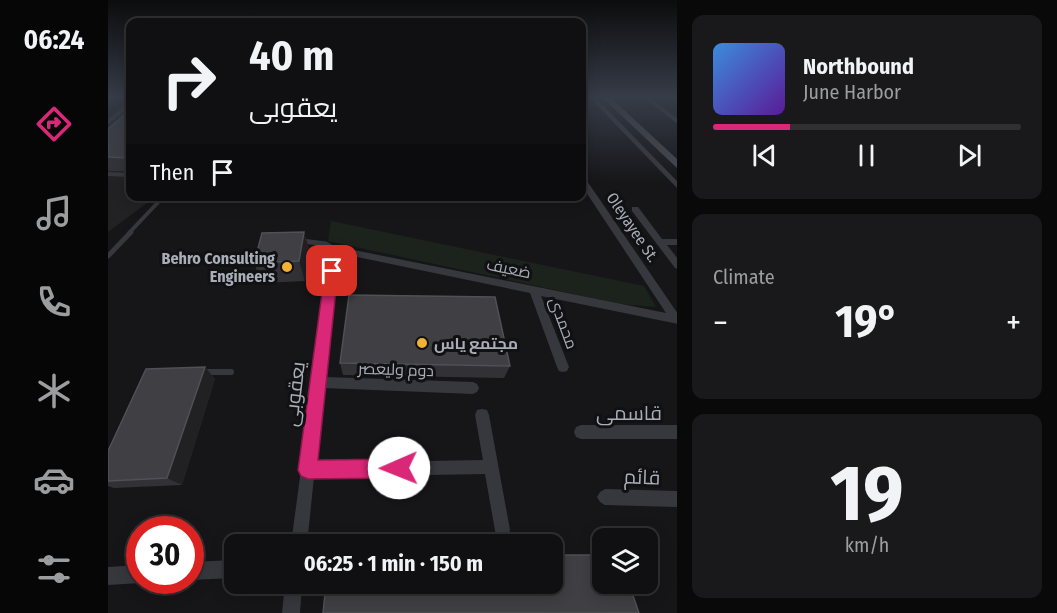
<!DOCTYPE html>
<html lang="en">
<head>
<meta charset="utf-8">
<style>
  :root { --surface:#101012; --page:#19191b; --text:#f1f3f6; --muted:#9c9d9f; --line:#303032; --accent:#db2777 }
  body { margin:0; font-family:"Fira Sans Condensed",Cairo,sans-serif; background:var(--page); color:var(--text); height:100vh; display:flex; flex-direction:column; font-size:22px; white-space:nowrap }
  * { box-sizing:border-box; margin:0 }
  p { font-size:20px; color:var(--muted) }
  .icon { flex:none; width:33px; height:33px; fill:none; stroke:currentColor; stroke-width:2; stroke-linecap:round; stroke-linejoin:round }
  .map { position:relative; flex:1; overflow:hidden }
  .panel { display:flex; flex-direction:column; gap:15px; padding:15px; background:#09090a; width:380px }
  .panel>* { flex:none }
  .top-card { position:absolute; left:18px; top:18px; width:460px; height:183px; border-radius:12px; box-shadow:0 3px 15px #0003,0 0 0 2px var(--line); background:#101012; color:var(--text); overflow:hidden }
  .fabs { position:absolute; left:484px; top:528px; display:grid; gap:12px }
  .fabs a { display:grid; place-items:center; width:66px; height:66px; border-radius:12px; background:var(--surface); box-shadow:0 3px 15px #0003,0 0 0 2px var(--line); font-size:30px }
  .speed { position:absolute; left:18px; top:516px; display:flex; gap:12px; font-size:30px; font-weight:700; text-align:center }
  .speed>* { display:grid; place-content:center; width:78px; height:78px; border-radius:50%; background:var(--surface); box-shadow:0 3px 15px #0003,0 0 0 2px var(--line); line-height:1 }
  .speed .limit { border:9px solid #d22; background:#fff; color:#111 }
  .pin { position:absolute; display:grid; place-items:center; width:51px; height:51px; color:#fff; margin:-26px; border-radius:12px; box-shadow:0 3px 9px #0006 }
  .me { position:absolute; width:66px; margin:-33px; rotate:269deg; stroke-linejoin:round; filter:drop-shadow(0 0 4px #0008) }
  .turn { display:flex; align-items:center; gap:21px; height:126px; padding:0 24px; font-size:27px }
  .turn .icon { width:78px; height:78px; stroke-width:2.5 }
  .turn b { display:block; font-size:42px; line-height:51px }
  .then { display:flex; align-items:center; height:57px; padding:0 24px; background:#0003; gap:12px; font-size:22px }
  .big { font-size:45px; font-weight:700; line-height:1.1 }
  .panel .widget { flex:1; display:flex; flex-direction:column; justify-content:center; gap:9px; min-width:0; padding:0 21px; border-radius:12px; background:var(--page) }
  .panel .dial { align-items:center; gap:0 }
  .dial b { font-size:78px; line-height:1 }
  .song { display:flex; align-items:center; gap:18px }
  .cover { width:72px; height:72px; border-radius:9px; background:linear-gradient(135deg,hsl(210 70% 55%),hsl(270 70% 35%)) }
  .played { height:6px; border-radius:3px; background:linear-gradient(90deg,var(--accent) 25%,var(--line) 25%) }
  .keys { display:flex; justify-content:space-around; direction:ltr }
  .heat { display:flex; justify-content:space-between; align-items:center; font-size:33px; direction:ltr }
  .trip { position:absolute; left:116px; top:534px; width:339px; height:60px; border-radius:12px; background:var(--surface); box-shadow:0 3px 15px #0003,0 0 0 2px var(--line); font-weight:700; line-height:60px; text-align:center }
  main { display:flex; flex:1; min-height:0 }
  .tabs { display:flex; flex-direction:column; width:108px; justify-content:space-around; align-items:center; background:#060607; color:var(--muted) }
  .tabs .icon { width:42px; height:42px }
  .tabs .active { color:var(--accent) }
  .tabs b { font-size:27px; color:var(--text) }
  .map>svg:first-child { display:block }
  .built { fill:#222225 }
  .green { fill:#1c231d }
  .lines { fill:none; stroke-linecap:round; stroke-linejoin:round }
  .service-far3 { stroke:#37383d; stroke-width:3 }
  .service-far2 { stroke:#37383d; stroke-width:4 }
  .service-far1 { stroke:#37383d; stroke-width:5 }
  .service { stroke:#37383d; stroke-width:6 }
  .minor { fill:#37383d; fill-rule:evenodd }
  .secondary { fill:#45474d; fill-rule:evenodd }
  .wall { fill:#323236 }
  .shaded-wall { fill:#212124 }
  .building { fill:#3f3f44; stroke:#4f5156; stroke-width:1.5 }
  .route { fill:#db2777; stroke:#8e194d; stroke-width:1.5 }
  .poi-dot { fill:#f2b134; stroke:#111113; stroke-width:2 }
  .labels { text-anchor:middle; stroke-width:6; stroke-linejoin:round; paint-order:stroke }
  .street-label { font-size:16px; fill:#a8adb8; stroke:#111113 }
  .poi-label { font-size:16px; font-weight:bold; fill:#a8adb8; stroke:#111113; text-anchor:end }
  .near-street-label { font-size:20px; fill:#a8adb8; stroke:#111113 }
</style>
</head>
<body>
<main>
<nav class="tabs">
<b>06:24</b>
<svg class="icon active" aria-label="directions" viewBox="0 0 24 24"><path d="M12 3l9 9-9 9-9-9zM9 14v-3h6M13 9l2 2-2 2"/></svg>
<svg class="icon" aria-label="music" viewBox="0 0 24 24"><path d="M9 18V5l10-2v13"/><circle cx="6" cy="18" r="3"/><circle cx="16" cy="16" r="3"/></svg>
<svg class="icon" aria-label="phone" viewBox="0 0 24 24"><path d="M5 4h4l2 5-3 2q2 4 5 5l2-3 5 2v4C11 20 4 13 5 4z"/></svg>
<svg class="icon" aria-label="climate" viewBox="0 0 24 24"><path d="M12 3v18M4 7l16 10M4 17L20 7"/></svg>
<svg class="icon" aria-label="car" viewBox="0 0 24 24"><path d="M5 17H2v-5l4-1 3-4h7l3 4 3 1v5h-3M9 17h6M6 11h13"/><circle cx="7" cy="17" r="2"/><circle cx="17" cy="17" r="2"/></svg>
<svg class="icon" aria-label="filters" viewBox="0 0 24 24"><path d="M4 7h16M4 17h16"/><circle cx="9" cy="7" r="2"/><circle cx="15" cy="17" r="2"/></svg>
</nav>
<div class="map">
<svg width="570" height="613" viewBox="0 0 570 613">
  <rect width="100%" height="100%" fill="#161618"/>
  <path class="built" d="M22 100V196L47 197 0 232V118Z"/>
  <path class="green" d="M223 221 536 286 548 307 512 304 220 241Z"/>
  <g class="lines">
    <path class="service-far3" d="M0 122 22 104"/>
    <path class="service-far2" d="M0 174 22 175
      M21 233 56 196"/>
    <path class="service-far1" d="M194 241 218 244 226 249
      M0 256 23 232"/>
    <path class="service" d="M95 372H123"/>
    <path class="minor" d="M481 97H487L570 182V189Z
      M535 97H541L570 119V124Z
      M474 178H477L570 314V324L433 296 461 367 459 371 455 372 451 371 449 367 422 293 230 253 217 377 365 382 369 384 371 388 369 392 365 394 216 388 208 463 375 460 367 415 369 410 374 409 379 410 381 415 402 530 400 536 394 538 388 536 377 474 206 477 199 544H183L223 247 226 246 558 313 474 186Z
      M524 207H530L554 239H570V245H559L570 259V269L567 268 524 211Z
      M473 425H570V439H473L468 437 466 432 468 427Z
      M497 489 570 491V507L497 505 492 502 489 497 492 492Z
      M126 560V578L82 580V562Z
      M32 565V580H37L32 583 0 585V567Z
      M177 584H194L192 613H174Z"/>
    <path class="secondary" d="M494 97H502L570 160V169Z"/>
  </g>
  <path class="wall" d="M22 110V171H0V129Z
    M196 232 202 252 197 281 154 283 146 263Z
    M232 363 402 366 396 378 235 375Z
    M97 367 107 379 74 485 6 488 0 486V451Z"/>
  <path class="shaded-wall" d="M196 232 202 252 197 281 191 261Z
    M97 367 107 379 74 485 59 478Z"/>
  <path class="building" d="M22 110V158L0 157V129Z
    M196 232 191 261 146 263 154 233Z
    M241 295 387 297 402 366 232 363Z
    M97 367 59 478 0 481V451L38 369Z
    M444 555H495V584H521L531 613H215L218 584H444Z"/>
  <linearGradient id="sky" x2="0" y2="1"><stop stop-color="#0c0c0d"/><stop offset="0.53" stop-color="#363c48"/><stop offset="1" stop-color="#363c48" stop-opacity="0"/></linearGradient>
  <rect width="570" height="183" fill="url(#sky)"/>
  <path class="route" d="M224 267 230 271 210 460 291 459 298 462 301 468 298 475 291 478 200 479 193 476 190 470 217 271Z"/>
  <g class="poi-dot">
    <circle cx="179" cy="267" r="6"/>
    <circle cx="314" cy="343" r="6"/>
  </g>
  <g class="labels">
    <g class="street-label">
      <text transform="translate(525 227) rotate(56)" y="6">Oleyayee St.</text>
      <text transform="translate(401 268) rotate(12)" y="6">ضعیف</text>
      <text transform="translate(456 323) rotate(70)" y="6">محمدی</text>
      <text transform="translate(288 369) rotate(2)" y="6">دوم ولیعصر</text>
    </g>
    <g class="poi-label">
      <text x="167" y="264">Behro Consulting<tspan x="167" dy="18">Engineers</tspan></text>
      <text x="326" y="349" text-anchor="start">مجتمع یاس</text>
    </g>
    <g class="near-street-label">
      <text transform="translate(186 394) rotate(-83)" y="7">یعقوبی</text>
      <text x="521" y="420">قاسمی</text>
      <text transform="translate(534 477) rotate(2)" y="7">قائم</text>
    </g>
  </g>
</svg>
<div class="fabs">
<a><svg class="icon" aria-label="layers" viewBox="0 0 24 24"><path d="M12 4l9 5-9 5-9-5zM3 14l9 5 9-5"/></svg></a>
</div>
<div class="speed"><div class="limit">30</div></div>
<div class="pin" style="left:224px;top:271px;background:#d93025"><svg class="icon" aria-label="arrive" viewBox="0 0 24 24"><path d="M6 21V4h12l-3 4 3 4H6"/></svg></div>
<svg class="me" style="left:291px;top:468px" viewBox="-20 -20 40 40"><circle r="19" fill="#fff"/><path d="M0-13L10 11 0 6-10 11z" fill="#db2777"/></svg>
<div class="trip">06:25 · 1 min · 150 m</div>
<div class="top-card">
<div class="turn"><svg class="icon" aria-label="right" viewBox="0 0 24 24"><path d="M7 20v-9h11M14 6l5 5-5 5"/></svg><div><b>40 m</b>یعقوبی</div></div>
<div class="then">Then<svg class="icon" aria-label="arrive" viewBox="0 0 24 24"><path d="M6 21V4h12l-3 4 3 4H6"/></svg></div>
</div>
</div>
<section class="panel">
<div class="widget">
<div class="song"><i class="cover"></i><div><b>Northbound</b><p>June Harbor</p></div></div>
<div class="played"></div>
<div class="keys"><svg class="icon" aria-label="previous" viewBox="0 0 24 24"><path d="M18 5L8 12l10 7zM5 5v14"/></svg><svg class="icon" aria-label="pause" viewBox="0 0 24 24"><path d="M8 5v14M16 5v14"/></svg><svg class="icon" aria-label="next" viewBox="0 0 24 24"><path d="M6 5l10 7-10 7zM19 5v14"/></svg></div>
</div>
<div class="widget"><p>Climate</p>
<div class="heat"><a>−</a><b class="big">19°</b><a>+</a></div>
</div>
<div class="widget dial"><b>19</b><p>km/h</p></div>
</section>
</main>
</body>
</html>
